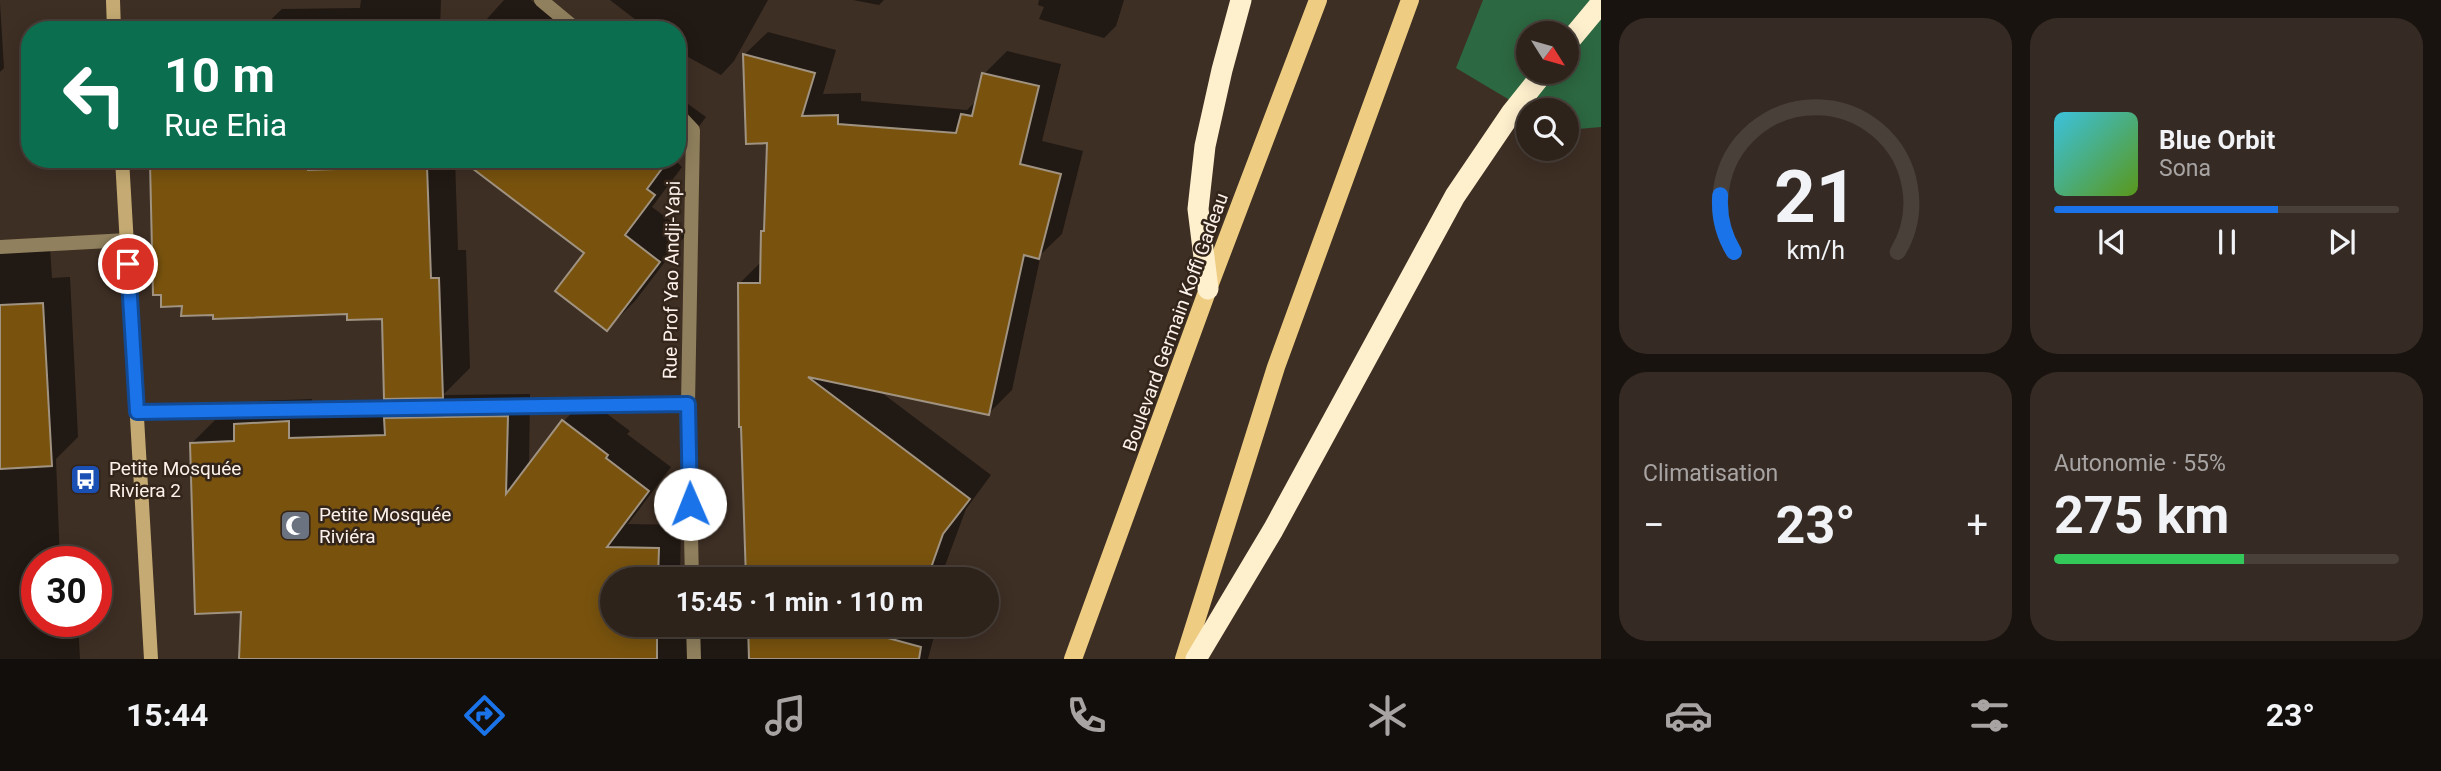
<!DOCTYPE html>
<html lang="fr">
<head>
<meta charset="utf-8">
<style>
  :root { --surface:#2e231b; --page:#362b24; --text:#f1f3f6; --muted:#a7a4a3; --line:#49403a; --accent:#1a73e8 }
  body { margin:0; font-family:Roboto,sans-serif; background:var(--page); color:var(--text); height:100vh; display:flex; flex-direction:column; font-size:26px; white-space:nowrap }
  * { box-sizing:border-box; margin:0 }
  p { font-size:23px; color:var(--muted) }
  .icon { flex:none; width:38px; height:38px; fill:none; stroke:currentColor; stroke-width:2; stroke-linecap:round; stroke-linejoin:round }
  .map { position:relative; flex:1; overflow:hidden }
  .side { display:flex; flex-direction:column; gap:18px; padding:18px; background:#19130f; width:840px }
  .side>* { flex:none }
  .banner { position:absolute; left:21px; top:21px; width:665px; height:147px; border-radius:28px; box-shadow:0 4px 18px #0003,0 0 0 2px var(--line); background:#0b6e4f; color:#fff; overflow:hidden }
  .needle { width:46px; rotate:127deg }
  .buttons { position:absolute; left:1516px; top:21px; display:grid; gap:14px }
  .buttons a { display:grid; place-items:center; width:63px; height:63px; border-radius:50%; background:var(--surface); box-shadow:0 4px 18px #0003,0 0 0 2px var(--line); font-size:35px }
  .speed { position:absolute; left:21px; top:546px; display:flex; gap:14px; font-size:35px; font-weight:700; text-align:center }
  .speed>* { display:grid; place-content:center; width:91px; height:91px; border-radius:50%; background:var(--surface); box-shadow:0 4px 18px #0003,0 0 0 2px var(--line); line-height:1 }
  .speed .limit { border:10px solid #d22; background:#fff; color:#111 }
  .pin { position:absolute; display:grid; place-items:center; width:60px; height:60px; color:#fff; margin:-30px; border:4px solid #fff; border-radius:50%; box-shadow:0 2px 7px #0007 }
  .me { position:absolute; width:77px; margin:-38px; rotate:359deg; stroke-linejoin:round; filter:drop-shadow(0 0 5px #0008) }
  .turn { display:flex; align-items:center; gap:24px; height:147px; padding:0 28px; font-size:32px }
  .turn .icon { width:91px; height:91px; stroke-width:2.5 }
  .turn b { display:block; font-size:49px; line-height:60px }
  .big { font-size:52px; font-weight:700; line-height:1.1 }
  .side .widget { flex:1; display:flex; flex-direction:column; justify-content:center; gap:10px; min-width:0; padding:0 24px; border-radius:28px; background:var(--page) }
  .side .dial { align-items:center; gap:0 }
  .dial svg { height:182px; overflow:visible; fill:none; stroke:var(--line); stroke-width:7; stroke-linecap:round; text-anchor:middle }
  .dial text { fill:var(--text); stroke:none }
  .song { display:flex; align-items:center; gap:21px }
  .cover { width:84px; height:84px; border-radius:10px; background:linear-gradient(135deg,hsl(190 70% 55%),hsl(90 70% 35%)) }
  .played { height:7px; border-radius:4px; background:linear-gradient(90deg,var(--accent) 65%,var(--line) 65%) }
  .keys { display:flex; justify-content:space-around; direction:ltr }
  .heat { display:flex; justify-content:space-between; align-items:center; font-size:38px; direction:ltr }
  .charge { height:10px; border-radius:5px; background:linear-gradient(90deg,#34c759 55%,var(--line) 0) }
  .side .tiles { flex:1; display:grid; gap:18px; grid-template-columns:repeat(2,1fr) }
  .trip { position:absolute; left:600px; top:567px; width:399px; height:70px; border-radius:35px; background:var(--surface); box-shadow:0 4px 18px #0003,0 0 0 2px var(--line); font-weight:700; line-height:70px; text-align:center }
  .menu { display:flex; height:112px; justify-content:space-around; align-items:center; background:#120e0b; color:var(--muted) }
  .menu .icon { width:49px; height:49px }
  .menu .on { color:var(--accent) }
  .menu b { font-size:32px; color:var(--text) }
  main { display:flex; flex:1; min-height:0 }
  .map>svg:first-child { display:block }
  .green { fill:#2c6841; fill-rule:evenodd }
  .shadow { fill:#0007 }
  .building { fill:#79530e; stroke:#a09381; stroke-width:2 }
  .lines { fill:none; stroke-linecap:round; stroke-linejoin:round }
  .street { stroke:#90805d; stroke-width:14 }
  .secondary { stroke:#c5ab73; stroke-width:14 }
  .primary { stroke:#eecd83; stroke-width:18 }
  .highway { stroke:#feefcd; stroke-width:21 }
  .route-casing { stroke:#114b97; stroke-width:18 }
  .route { stroke:#1a73e8; stroke-width:12 }
  .labels { text-anchor:middle; stroke-width:5; stroke-linejoin:round; paint-order:stroke }
  .street-label { font-size:19px; fill:#fcf2eb; stroke:#34251a }
  .poi-label { font-size:19px; fill:#fcf2eb; stroke:#34251a; text-anchor:start }
</style>
</head>
<body>
<main>
<div class="map">
<svg width="1601" height="659" viewBox="0 0 1601 659">
  <rect width="100%" height="100%" fill="#3e2f24"/>
  <path class="green" d="M1483 0H1601V127L1566 130V110L1528 111 1456 68ZM1528 33H1566V72H1528Z"/>
  <path class="shadow" d="M361 0H441L440 30H260L282 9 360 8Z
    M504 0H531L568 30H477Z
    M610 0H768L734 61 721 75 677 51V30H649Z
    M853 0H884L879 5Z
    M1039 0H1124L1116 26 1104 38 1039 19 1044 7 1038 5Z
    M0 3 4 68 0 72Z
    M768 32 836 50 823 94 861 93V101L967 110 978 99 984 74 1007 51 1061 64 1042 141 1083 151 1062 234 1041 254 1012 390 989 413 878 390 991 475 966 509 940 579H748L739 284 762 261V232L766 228 834 220 746 103 745 54Z
    M677 96 706 117 677 155Z
    M155 159H455L458 250H466L470 368 443 395 530 394 529 468 564 421 586 398 630 431 627 434 671 467 628 524 681 525 680 579H612V625H937L928 659H241L243 610 192 443 215 420 240 419 258 401 312 399V416L391 413 408 397 383 317 349 312 214 314 184 305 151 163Z
    M463 159H674L682 167 652 207 687 233 635 301 607 329 586 253Z
    M50 247 52 278 70 277 78 437 56 459 60 562H37V621H78L80 659H0V250Z"/>
  <path class="building" d="M743 54 815 73 802 116 838 115V124L956 133 961 114 972 116 982 73 1039 86 1020 164 1061 174 1039 259 1024 255 989 415 808 377 970 499 943 534 927 579H746L741 427H739L738 283H760L761 231H764L767 143 746 144Z
    M460 159H669L647 189 655 195 625 235 660 262 607 331 555 291 584 253Z
    M209 160V163L238 162V166L289 164V168L308 167V170L427 166 431 278H439L443 398 384 399 382 319 347 320V314L213 319V315L181 316 182 306 161 307V295H153L150 162Z
    M43 303 52 466 0 469V305Z
    M508 416 506 494 562 420 608 455 606 458 649 491 607 547 659 548 658 579H612V625H657V659H239L241 612 195 614 190 443 234 441V424L289 421V438L385 435 384 418Z
    M748 625H840L921 647 919 659H749Z"/>
  <g class="lines">
    <path class="street" d="M541 0 577 30
      M677 113 693 130 688 404 692 579
      M0 247 127 240
      M137 412 688 404
      M693 625 694 659"/>
    <path class="secondary" d="M113 0 114 30
      M122 159 151 659"/>
    <path class="primary" d="M1073 659 1208 289 1318 0
      M1184 659 1276 367 1410 0"/>
    <path class="highway" d="M1566 45 1601 3
      M1208 289 1198 209 1205 146 1222 70 1241 0
      M1196 659 1273 530 1455 196 1512 112 1544 72"/>
  </g>
  <g class="lines">
    <defs>
      <path id="route" d="M128 264 137 412 688 404 690 504"/>
    </defs>
    <use href="#route" class="route-casing"/>
    <use href="#route" class="route"/>
  </g>
  <defs>
    <symbol id="bus-square" viewBox="-11 -11 22 22"><rect x="-9" y="-9" width="18" height="18" rx="4" fill="#1a4fb4" stroke="#34251a"/><path d="M-5-6H5V4H4V6H2V4H-2V6H-4V4H-5ZM-3.5-4V0h7V-4ZM-3.5 1.2v1.5H-2V1.2ZM2 1.2v1.5H3.5V1.2Z" fill="#fff"/></symbol>
    <symbol id="mosque-square" viewBox="-11 -11 22 22"><rect x="-9" y="-9" width="18" height="18" rx="4" fill="#6b7280" stroke="#34251a"/><path d="M3.5-4.9A6 6 0 1 0 3.5 4.9A5 5 0 1 1 3.5-4.9Z" fill="#fff"/></symbol>
  </defs>
  <g fill-rule="evenodd">
    <use href="#bus-square" x="68" y="462" width="35" height="35"/>
    <use href="#mosque-square" x="278" y="508" width="35" height="35"/>
  </g>
  <g class="labels">
    <g class="street-label">
      <text transform="translate(671 280) rotate(-89)" y="7">Rue Prof Yao Andji-Yapi</text>
      <text transform="translate(1175 322) rotate(-70)" y="7">Boulevard Germain Koffi Gadeau</text>
    </g>
    <g class="poi-label">
      <text x="109" y="475">Petite Mosquée<tspan x="109" dy="22">Riviera 2</tspan></text>
      <text x="319" y="521">Petite Mosquée<tspan x="319" dy="22">Riviéra</tspan></text>
    </g>
  </g>
</svg>
<div class="buttons">
<a><svg class="needle" viewBox="-14 -14 28 28"><path d="M0-13l5 13h-10z" fill="#e53935"/><path d="M0 13l5-13h-10z" fill="#a7a4a3"/></svg></a>
<a><svg class="icon" aria-label="search" viewBox="0 0 24 24"><circle cx="10" cy="10" r="6"/><path d="M15 15l6 6"/></svg></a>
</div>
<div class="speed"><div class="limit">30</div></div>
<div class="pin" style="left:128px;top:264px;background:#d93025"><svg class="icon" aria-label="arrive" viewBox="0 0 24 24"><path d="M6 21V4h12l-3 4 3 4H6"/></svg></div>
<svg class="me" style="left:690px;top:504px" viewBox="-20 -20 40 40"><circle r="19" fill="#fff"/><path d="M0-13L10 11 0 6-10 11z" fill="#1a73e8"/></svg>
<div class="trip">15:45 · 1 min · 110 m</div>
<div class="banner">
<div class="turn"><svg class="icon" aria-label="left" viewBox="0 0 24 24"><path d="M17 20v-9H6M10 6l-5 5 5 5"/></svg><div><b>10 m</b>Rue Ehia</div></div>
</div>
</div>
<section class="side">
<div class="tiles">
<div class="widget dial"><svg viewBox="0 0 100 80">
<path d="M14 69A42 42 0 1 1 86 69"/>
<path d="M14 69A42 42 0 0 1 8 44" stroke="#1a73e8"/>
<text x="50" y="56" font-size="32" font-weight="700">21</text>
<text x="50" y="72" font-size="11">km/h</text>
</svg></div>
<div class="widget">
<div class="song"><i class="cover"></i><div><b>Blue Orbit</b><p>Sona</p></div></div>
<div class="played"></div>
<div class="keys"><svg class="icon" aria-label="previous" viewBox="0 0 24 24"><path d="M18 5L8 12l10 7zM5 5v14"/></svg><svg class="icon" aria-label="pause" viewBox="0 0 24 24"><path d="M8 5v14M16 5v14"/></svg><svg class="icon" aria-label="next" viewBox="0 0 24 24"><path d="M6 5l10 7-10 7zM19 5v14"/></svg></div>
</div>
<div class="widget"><p>Climatisation</p>
<div class="heat"><a>−</a><b class="big">23°</b><a>+</a></div>
</div>
<div class="widget"><p>Autonomie · 55%</p><b class="big">275 km</b><div class="charge"></div></div>
</div>
</section>
</main>
<nav class="menu">
<b>15:44</b>
<svg class="icon on" aria-label="directions" viewBox="0 0 24 24"><path d="M12 3l9 9-9 9-9-9zM9 14v-3h6M13 9l2 2-2 2"/></svg>
<svg class="icon" aria-label="music" viewBox="0 0 24 24"><path d="M9 18V5l10-2v13"/><circle cx="6" cy="18" r="3"/><circle cx="16" cy="16" r="3"/></svg>
<svg class="icon" aria-label="phone" viewBox="0 0 24 24"><path d="M5 4h4l2 5-3 2q2 4 5 5l2-3 5 2v4C11 20 4 13 5 4z"/></svg>
<svg class="icon" aria-label="climate" viewBox="0 0 24 24"><path d="M12 3v18M4 7l16 10M4 17L20 7"/></svg>
<svg class="icon" aria-label="car" viewBox="0 0 24 24"><path d="M5 17H2v-5l4-1 3-4h7l3 4 3 1v5h-3M9 17h6M6 11h13"/><circle cx="7" cy="17" r="2"/><circle cx="17" cy="17" r="2"/></svg>
<svg class="icon" aria-label="filters" viewBox="0 0 24 24"><path d="M4 7h16M4 17h16"/><circle cx="9" cy="7" r="2"/><circle cx="15" cy="17" r="2"/></svg>
<b>23°</b>
</nav>
</body>
</html>
